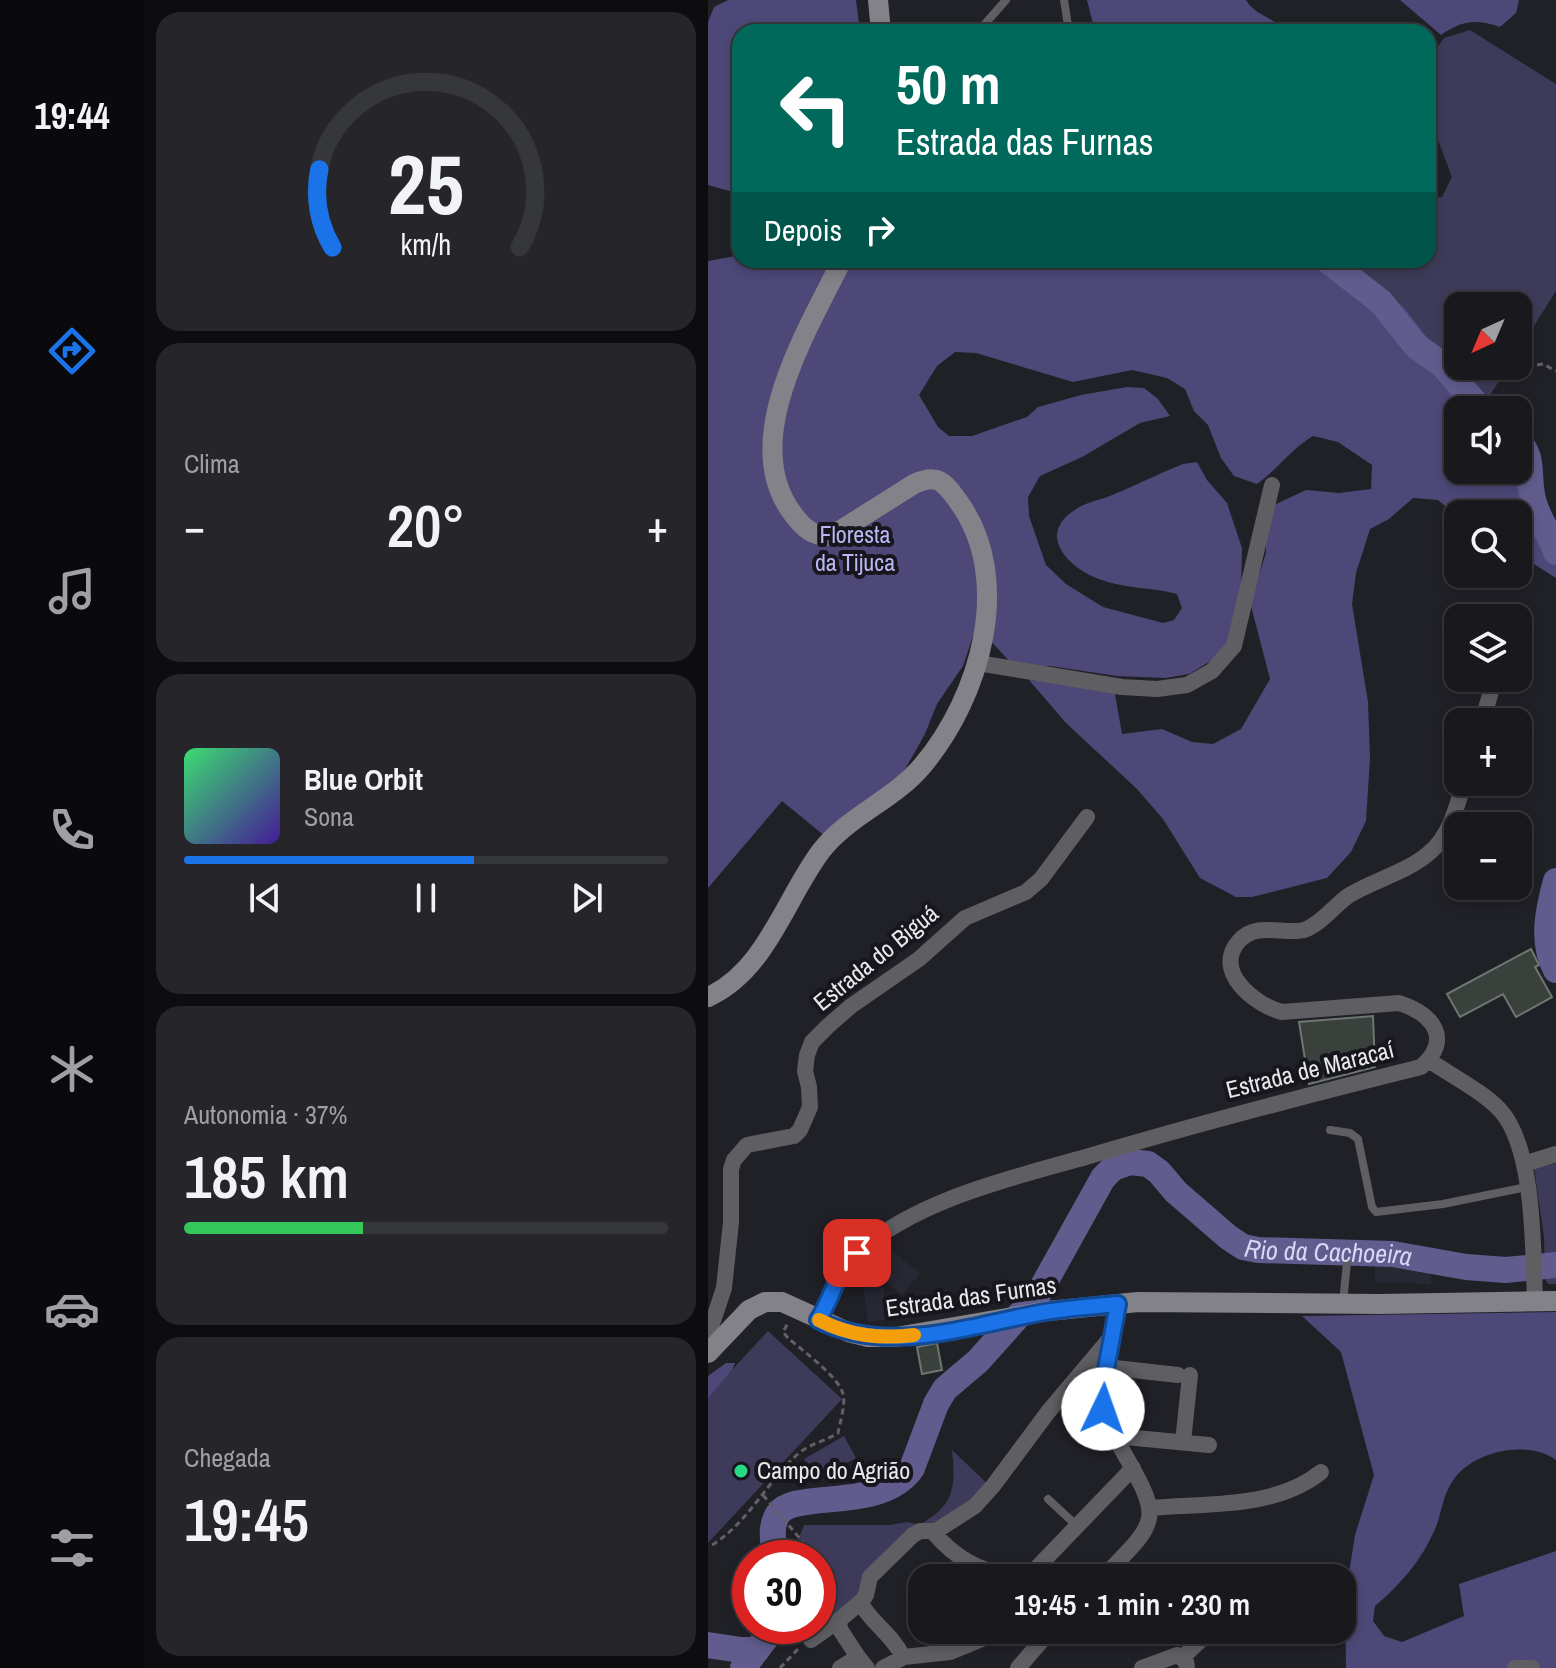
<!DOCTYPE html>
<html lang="pt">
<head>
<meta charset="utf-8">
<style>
  :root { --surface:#18181d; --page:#25252a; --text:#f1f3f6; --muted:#9fa0a4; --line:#36373b; --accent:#1a73e8 }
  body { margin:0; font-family:"Archivo Narrow",sans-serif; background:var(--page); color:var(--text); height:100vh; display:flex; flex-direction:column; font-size:30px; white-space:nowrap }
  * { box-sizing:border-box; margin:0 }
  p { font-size:26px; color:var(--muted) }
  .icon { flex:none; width:44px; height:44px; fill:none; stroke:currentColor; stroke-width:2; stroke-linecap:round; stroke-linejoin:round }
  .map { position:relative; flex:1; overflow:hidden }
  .side { display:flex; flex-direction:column; gap:12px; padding:12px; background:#0d0d10; width:564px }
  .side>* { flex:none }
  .banner { position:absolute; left:24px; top:24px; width:704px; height:244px; border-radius:24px; box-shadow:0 4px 12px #0003,0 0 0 2px var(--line); background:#00695c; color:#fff; overflow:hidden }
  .needle { width:52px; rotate:224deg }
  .controls { position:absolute; left:736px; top:292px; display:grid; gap:16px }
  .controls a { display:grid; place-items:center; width:88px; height:88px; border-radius:16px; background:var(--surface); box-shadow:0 4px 12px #0003,0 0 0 2px var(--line); font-size:40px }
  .speed { position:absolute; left:24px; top:1540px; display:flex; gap:16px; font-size:40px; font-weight:700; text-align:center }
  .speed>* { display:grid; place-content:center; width:104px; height:104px; border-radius:50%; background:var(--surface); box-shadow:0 4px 12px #0003,0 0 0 2px var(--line); line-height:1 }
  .speed .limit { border:12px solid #d22; background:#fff; color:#111 }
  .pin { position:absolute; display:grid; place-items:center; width:68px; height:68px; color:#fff; margin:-34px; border-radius:16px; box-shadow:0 4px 12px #0006 }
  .me { position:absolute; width:88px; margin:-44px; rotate:3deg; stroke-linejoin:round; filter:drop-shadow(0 0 6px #0008) }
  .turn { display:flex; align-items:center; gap:28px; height:168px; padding:0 32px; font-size:36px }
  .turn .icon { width:104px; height:104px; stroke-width:2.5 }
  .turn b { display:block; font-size:56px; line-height:68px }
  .then { display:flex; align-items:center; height:76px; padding:0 32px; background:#0003; gap:16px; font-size:30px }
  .big { font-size:60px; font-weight:600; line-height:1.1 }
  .side .widget { flex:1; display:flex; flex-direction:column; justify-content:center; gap:12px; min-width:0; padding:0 28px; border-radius:24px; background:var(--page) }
  .side .dial { align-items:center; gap:0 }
  .dial svg { height:208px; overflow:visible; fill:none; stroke:var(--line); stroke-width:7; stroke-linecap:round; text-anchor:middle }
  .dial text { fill:var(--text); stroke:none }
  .song { display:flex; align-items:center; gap:24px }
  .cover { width:96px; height:96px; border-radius:12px; background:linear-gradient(135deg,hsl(140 70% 55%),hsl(260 70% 35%)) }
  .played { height:8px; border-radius:4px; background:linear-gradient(90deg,var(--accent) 60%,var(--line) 60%) }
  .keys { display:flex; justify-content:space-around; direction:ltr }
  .heat { display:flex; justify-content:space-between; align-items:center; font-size:44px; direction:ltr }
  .charge { height:12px; border-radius:6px; background:linear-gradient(90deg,#34c759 37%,var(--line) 0) }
  .trip { position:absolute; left:200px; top:1564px; width:448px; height:80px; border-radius:24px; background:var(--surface); box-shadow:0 4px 12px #0003,0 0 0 2px var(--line); font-weight:600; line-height:80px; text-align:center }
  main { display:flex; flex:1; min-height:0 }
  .tabs { display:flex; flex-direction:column; width:144px; justify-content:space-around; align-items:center; background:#0a0a0c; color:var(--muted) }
  .tabs .icon { width:56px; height:56px }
  .tabs .on { color:var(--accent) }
  .tabs b { font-size:36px; color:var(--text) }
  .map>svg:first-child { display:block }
  .built { fill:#282834 }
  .green { fill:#3e3b5a }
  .forest { fill:#4d4877 }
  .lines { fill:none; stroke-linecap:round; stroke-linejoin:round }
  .river { stroke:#615c8d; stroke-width:26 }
  .building { fill:#3a413c; stroke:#6e7670; stroke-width:2 }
  .path { stroke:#606066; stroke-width:3; stroke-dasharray:6 4; stroke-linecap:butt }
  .lane { stroke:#5f5f63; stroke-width:8 }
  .street { stroke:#5f5f63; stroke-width:16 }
  .secondary { stroke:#838289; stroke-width:20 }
  .route-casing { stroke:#114b97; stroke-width:20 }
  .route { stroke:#1a73e8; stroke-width:14 }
  .slow { stroke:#f59e0b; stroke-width:14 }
  .poi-dot { fill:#27d885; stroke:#17161d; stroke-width:3 }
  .labels { text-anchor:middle; stroke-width:8; stroke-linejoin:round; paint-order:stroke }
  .park-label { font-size:24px; fill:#bab6f3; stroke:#17161d }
  .street-label { font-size:24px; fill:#e8e8ed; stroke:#17161d }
  .poi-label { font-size:24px; fill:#e8e8ed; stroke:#17161d; text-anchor:start }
  .water-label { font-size:26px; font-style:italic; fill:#d8d7f6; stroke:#17161d }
</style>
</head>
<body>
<main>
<nav class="tabs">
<b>19:44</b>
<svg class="icon on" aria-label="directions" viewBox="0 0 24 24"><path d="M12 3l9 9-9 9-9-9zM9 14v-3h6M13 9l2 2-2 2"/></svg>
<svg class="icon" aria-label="music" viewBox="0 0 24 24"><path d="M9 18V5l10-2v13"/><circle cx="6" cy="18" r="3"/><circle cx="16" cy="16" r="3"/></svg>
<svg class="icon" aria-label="phone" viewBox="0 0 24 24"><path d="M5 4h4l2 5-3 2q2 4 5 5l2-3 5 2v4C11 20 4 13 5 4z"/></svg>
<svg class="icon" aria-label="climate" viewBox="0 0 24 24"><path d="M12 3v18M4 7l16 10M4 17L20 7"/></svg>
<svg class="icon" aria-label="car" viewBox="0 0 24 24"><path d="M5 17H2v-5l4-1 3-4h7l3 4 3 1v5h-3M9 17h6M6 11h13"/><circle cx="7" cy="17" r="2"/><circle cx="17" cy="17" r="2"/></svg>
<svg class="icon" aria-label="filters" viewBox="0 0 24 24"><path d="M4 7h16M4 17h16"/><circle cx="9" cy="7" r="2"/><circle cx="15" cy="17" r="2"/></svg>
</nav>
<section class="side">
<div class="widget dial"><svg viewBox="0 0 100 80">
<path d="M14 69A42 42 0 1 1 86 69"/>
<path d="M14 69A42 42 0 0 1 9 39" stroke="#1a73e8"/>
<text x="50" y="56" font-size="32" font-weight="700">25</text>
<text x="50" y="72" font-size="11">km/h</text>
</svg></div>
<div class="widget"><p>Clima</p>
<div class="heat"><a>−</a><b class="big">20°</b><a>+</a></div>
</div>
<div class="widget">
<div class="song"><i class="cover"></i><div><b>Blue Orbit</b><p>Sona</p></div></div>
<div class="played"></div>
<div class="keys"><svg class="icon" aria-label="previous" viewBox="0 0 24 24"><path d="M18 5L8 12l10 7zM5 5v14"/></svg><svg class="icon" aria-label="pause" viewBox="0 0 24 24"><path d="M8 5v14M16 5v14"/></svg><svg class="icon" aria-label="next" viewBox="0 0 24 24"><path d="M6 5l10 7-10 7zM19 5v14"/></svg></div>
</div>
<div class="widget"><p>Autonomia · 37%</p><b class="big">185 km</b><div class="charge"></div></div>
<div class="widget"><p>Chegada</p><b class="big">19:45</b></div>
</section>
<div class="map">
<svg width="848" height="1668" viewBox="0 0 848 1668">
  <rect width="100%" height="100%" fill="#202027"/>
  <path class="built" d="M182 1249 212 1273 194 1295 164 1271Z
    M667 1257 723 1265V1284L667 1282Z
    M174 1281 180 1319 160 1322 155 1284Z"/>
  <path class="green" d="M762 30 848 84V291L810 351V306H750V366H801L780 398 727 347 696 307 637 260H720V197H734L744 177 720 114V61L736 38Z
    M848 1163V1284H840L837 1279 836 1237 826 1168Z
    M60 1331 134 1399 0 1543V1396Z
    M136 1436 148 1458 108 1480 96 1459Z
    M244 1450 284 1488 267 1506 205 1535 158 1595 114 1631 110 1624V1558H91L90 1541 96 1525H181L200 1522 211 1525C246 1506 248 1488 244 1450Z"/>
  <path class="forest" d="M20 0H148L152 32H32V194L0 185V22L6 7Z
    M379 0H538C547 16 567 17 577 32H387Z
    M692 0H811L808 13 792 27C768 19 755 20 733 35Z
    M28 256H32V260H637L696 307 727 347 792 410H750V470H810V429L824 444 848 553V578L810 554V514H750V517L730 500 705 498 681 519 662 529 648 573 644 604 660 702 662 758 658 821 643 852 619 878 544 897H528L492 878 455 819 429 789 358 723 321 680 389 686 407 694 414 734 454 729 484 742 505 744 533 729 562 679 542 602 558 553 557 532 566 505 598 490 631 493 663 489 664 465 630 442 605 436C583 449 570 469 549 484L526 476 513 458 500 425 486 411 477 389 459 378 424 370 365 382 268 353 247 352 229 366 211 395 230 427 241 436H264L319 417 330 407 373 395 419 387 436 388 450 399 462 416 432 423 374 457 332 476 320 497 321 516 338 565 358 584 395 607 455 623 466 620 474 608 469 594C443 587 416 589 391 579 359 567 328 534 368 509 377 503 391 500 402 496 426 486 450 474 475 464L489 462 499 480 519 503 534 548 533 594 522 644 506 659 481 674 458 678 409 676 342 666H306L278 636H265L255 666 229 704 217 734 187 787 118 837 74 801 0 888V261Z
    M848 1312V1460C819 1439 763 1451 744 1482 734 1497 734 1513 727 1529 714 1560 692 1585 667 1606L665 1621 676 1636 694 1642 756 1616 751 1584 848 1551V1668H638L637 1599 647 1535 666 1475 633 1352 594 1316Z
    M18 1363H27L24 1370 0 1398V1376Z"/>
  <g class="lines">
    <g class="river">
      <path d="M619 260 673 302 708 346 735 365 773 410"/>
      <path d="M810 441C826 457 820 474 824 494 827 516 841 531 848 552"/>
      <path d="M848 881C840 910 833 942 848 970"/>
      <path id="s1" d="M67 1558C66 1544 61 1528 70 1514 86 1489 173 1513 204 1468L228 1404 237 1389 270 1361 331 1293 395 1178 405 1168 422 1162 440 1164 451 1172 468 1192 520 1237 535 1247 550 1250 685 1254 758 1267 798 1270 848 1265"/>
      <path d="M0 1645 33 1650H49"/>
      <path d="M35 1668 67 1626"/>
    </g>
  </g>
  <path class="building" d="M823 949 831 965 827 967 844 997 808 1017 795 994 752 1017 739 994Z
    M665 1016 667 1067 601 1084 591 1022Z
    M229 1343 234 1370 214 1374 209 1347Z"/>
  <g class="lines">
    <path class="path" d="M829 365 835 364 848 371
      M55 1495 94 1541 95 1558
      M4 1545C41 1522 59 1481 91 1453 103 1443 118 1441 130 1433 132 1422 138 1404 135 1394 131 1377 94 1350 80 1338L75 1332 80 1323
      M110 1594 115 1598V1612
      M72 1668 90 1649"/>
    <path class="lane" d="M356 0 361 32
      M182 32 275 26 298 0
      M622 1130 642 1133 650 1139 664 1207 668 1212 735 1204 819 1187
      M635 1303 639 1262
      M340 1499 369 1526"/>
    <path class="street" d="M804 618 805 617
      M270 663 414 687 449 689 479 685 504 671 526 646 564 485
      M774 722 787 678
      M721 1060C743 1076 773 1090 792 1110 827 1148 825 1251 827 1302
      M816 1164 848 1154
      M110 1320C125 1297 128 1272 149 1253 208 1200 303 1178 378 1157 489 1124 600 1095 713 1067 745 1039 725 1014 691 1003L574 1012C547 1005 504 971 531 941 549 921 575 935 596 930 612 925 626 906 640 896 665 880 698 873 721 853 742 836 749 806 756 782
      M0 1336 16 1288 23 1222V1169L26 1160 39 1145 86 1136 92 1130 102 1107 101 1087 97 1071 99 1055 104 1042 120 1026 143 1006 211 959 257 918 318 892 333 879 379 817
      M398 1367 470 1375
      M407 1436 501 1445
      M475 1442 482 1375
      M443 1508C499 1503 567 1509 613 1472
      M225 1532C249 1560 268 1568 303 1578
      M319 1578 425 1468
      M394 1578C452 1519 455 1521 413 1448 406 1435 398 1422 395 1408 389 1374 407 1337 410 1304
      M152 1602C163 1623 185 1635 195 1657
      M103 1640 130 1621
      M150 1657 133 1631 130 1621 154 1601 158 1595 162 1577 205 1535 212 1531H228L267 1506 285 1486 340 1412 405 1335
      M475 1657 503 1630
      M132 1668 150 1657 159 1668
      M175 1668 196 1657 242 1652 288 1633 296 1632 335 1637
      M310 1668 342 1631
      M434 1668 469 1655 478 1661 479 1668
      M807 1668H824"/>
    <path class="secondary" d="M170 0 173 32
      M0 997C58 971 77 899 113 851 141 815 186 800 215 765 272 697 307 579 250 501 236 482 230 473 206 484L125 535C106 538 95 528 85 514 29 441 101 328 134 260
      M0 1353 41 1310 57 1302H74L140 1332 160 1337H188L340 1311 430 1302 672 1304 848 1301"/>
  </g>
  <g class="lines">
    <defs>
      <path id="route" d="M149 1253C126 1276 126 1295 110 1320 180 1356 263 1325 337 1312 361 1308 386 1306 410 1304L394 1391 395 1409"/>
    </defs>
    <use href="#route" class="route-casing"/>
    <use href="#route" class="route"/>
    <path class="slow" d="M111 1320C142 1336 172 1339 206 1335"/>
  </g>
  <circle class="poi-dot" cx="33" cy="1471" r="8"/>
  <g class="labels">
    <g class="park-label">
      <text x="147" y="543">Floresta<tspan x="147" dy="28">da Tijuca</tspan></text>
    </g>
    <g class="street-label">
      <text transform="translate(168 958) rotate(-39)" y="8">Estrada do Biguá</text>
      <text transform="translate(602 1070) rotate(-14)" y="8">Estrada de Maracaí</text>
      <text transform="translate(263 1297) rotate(-8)" y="8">Estrada das Furnas</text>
    </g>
    <g class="poi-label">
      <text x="49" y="1479">Campo do Agrião</text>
    </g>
    <g class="water-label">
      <text dy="9" stroke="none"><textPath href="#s1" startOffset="806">Rio da Cachoeira</textPath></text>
    </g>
  </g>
</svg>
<div class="controls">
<a><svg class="needle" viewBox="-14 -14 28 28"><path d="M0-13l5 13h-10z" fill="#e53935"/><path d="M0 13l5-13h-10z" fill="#9fa0a4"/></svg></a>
<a><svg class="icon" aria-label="sound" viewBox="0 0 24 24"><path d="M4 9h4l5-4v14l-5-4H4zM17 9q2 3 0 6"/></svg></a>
<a><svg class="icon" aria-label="search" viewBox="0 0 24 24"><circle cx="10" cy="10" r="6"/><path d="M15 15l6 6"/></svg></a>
<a><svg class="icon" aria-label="layers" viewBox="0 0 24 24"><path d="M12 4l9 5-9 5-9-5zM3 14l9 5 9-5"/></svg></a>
<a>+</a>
<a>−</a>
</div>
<div class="speed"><div class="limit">30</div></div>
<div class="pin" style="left:149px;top:1253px;background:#d93025"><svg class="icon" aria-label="arrive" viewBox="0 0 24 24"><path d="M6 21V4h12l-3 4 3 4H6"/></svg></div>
<svg class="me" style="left:395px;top:1409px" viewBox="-20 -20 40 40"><circle r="19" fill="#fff"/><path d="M0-13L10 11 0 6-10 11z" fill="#1a73e8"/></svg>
<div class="trip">19:45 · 1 min · 230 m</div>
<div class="banner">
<div class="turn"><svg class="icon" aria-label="left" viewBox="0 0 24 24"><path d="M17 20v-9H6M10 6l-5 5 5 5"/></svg><div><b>50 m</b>Estrada das Furnas</div></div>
<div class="then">Depois<svg class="icon" aria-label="right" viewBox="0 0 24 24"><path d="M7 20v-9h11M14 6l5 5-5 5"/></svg></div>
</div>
</div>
</main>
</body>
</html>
